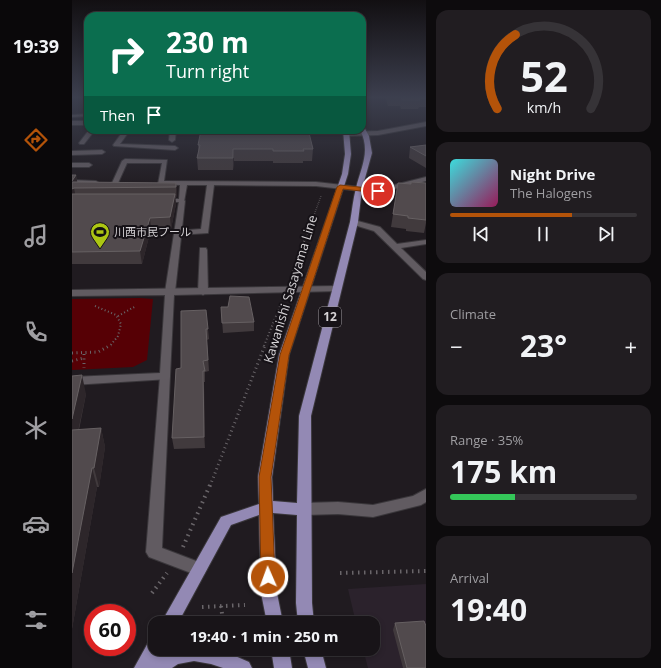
<!DOCTYPE html>
<html lang="en">
<head>
<meta charset="utf-8">
<style>
  :root { --surface:#181418; --page:#211d21; --text:#f1f3f6; --muted:#9f9ea2; --line:#363337; --accent:#b45309 }
  body { margin:0; font-family:"Open Sans","Noto Sans JP",sans-serif; background:var(--page); color:var(--text); height:100vh; display:flex; flex-direction:column; font-size:15px; white-space:nowrap }
  * { box-sizing:border-box; margin:0 }
  p { font-size:13px; color:var(--muted) }
  .icon { flex:none; width:22px; height:22px; fill:none; stroke:currentColor; stroke-width:2; stroke-linecap:round; stroke-linejoin:round }
  .map { position:relative; flex:1; overflow:hidden }
  .details { display:flex; flex-direction:column; gap:10px; padding:10px; background:#0d0b0d; width:235px }
  .details>* { flex:none }
  .top-card { position:absolute; left:12px; top:12px; width:282px; height:122px; border-radius:12px; box-shadow:0 2px 6px #0003,0 0 0 1px var(--line); background:#0b6e4f; color:#fff; overflow:hidden }
  .speed { position:absolute; left:12px; top:604px; display:flex; gap:8px; font-size:20px; font-weight:700; text-align:center }
  .speed>* { display:grid; place-content:center; width:52px; height:52px; border-radius:50%; background:var(--surface); box-shadow:0 2px 6px #0003,0 0 0 1px var(--line); line-height:1 }
  .speed .limit { border:6px solid #d22; background:#fff; color:#111 }
  .pin { position:absolute; display:grid; place-items:center; width:34px; height:34px; color:#fff; margin:-17px; border:2px solid #fff; border-radius:50%; box-shadow:0 1px 4px #0007 }
  .me { position:absolute; width:44px; margin:-22px; rotate:358deg; stroke-linejoin:round; filter:drop-shadow(0 0 3px #0008) }
  .turn { display:flex; align-items:center; gap:14px; height:84px; padding:0 16px; font-size:18px }
  .turn .icon { width:52px; height:52px; stroke-width:2.5 }
  .turn b { display:block; font-size:28px; line-height:34px }
  .then { display:flex; align-items:center; height:38px; padding:0 16px; background:#0003; gap:8px; font-size:15px }
  .big { font-size:30px; font-weight:700; line-height:1.1 }
  .details .tile { flex:1; display:flex; flex-direction:column; justify-content:center; gap:6px; min-width:0; padding:0 14px; border-radius:12px; background:var(--page) }
  .details .dial { align-items:center; gap:0 }
  .dial svg { height:104px; overflow:visible; fill:none; stroke:var(--line); stroke-width:7; stroke-linecap:round; text-anchor:middle }
  .dial text { fill:var(--text); stroke:none }
  .song { display:flex; align-items:center; gap:12px }
  .cover { width:48px; height:48px; border-radius:6px; background:linear-gradient(135deg,hsl(180 70% 55%),hsl(330 70% 35%)) }
  .played { height:4px; border-radius:2px; background:linear-gradient(90deg,var(--accent) 65%,var(--line) 65%) }
  .keys { display:flex; justify-content:space-around; direction:ltr }
  .heat { display:flex; justify-content:space-between; align-items:center; font-size:22px; direction:ltr }
  .charge { height:6px; border-radius:3px; background:linear-gradient(90deg,#34c759 35%,var(--line) 0) }
  .trip { position:absolute; left:76px; top:616px; width:232px; height:40px; border-radius:12px; background:var(--surface); box-shadow:0 2px 6px #0003,0 0 0 1px var(--line); font-weight:700; line-height:40px; text-align:center }
  main { display:flex; flex:1; min-height:0 }
  .tab-bar { display:flex; flex-direction:column; width:72px; justify-content:space-around; align-items:center; background:#0a080a; color:var(--muted) }
  .tab-bar .icon { width:28px; height:28px }
  .tab-bar .current { color:var(--accent) }
  .tab-bar b { font-size:18px; color:var(--text) }
  .map>svg:first-child { display:block }
  .built { fill:#2b222c }
  .green { fill:#560005 }
  .lines { fill:none; stroke-linecap:round; stroke-linejoin:round }
  .pedestrian-casing { stroke:#3a373b; stroke-width:2 }
  .minor-casing { stroke:#3a373b; stroke-width:2 }
  .tertiary-casing { stroke:#3a373b; stroke-width:2 }
  .primary-casing { stroke:#3a373b; stroke-width:2 }
  .path-far3 { stroke:#696569; stroke-width:1.5; stroke-dasharray:0.5 1.5; stroke-linecap:butt }
  .path-far2 { stroke:#696569; stroke-width:2; stroke-dasharray:1 2.5; stroke-linecap:butt }
  .path-far1 { stroke:#696569; stroke-width:3; stroke-dasharray:1 3.5; stroke-linecap:butt }
  .path { stroke:#696569; stroke-width:4; stroke-dasharray:1.5 4.5; stroke-linecap:butt }
  .pedestrian { fill:#615b61; fill-rule:evenodd }
  .minor { fill:#615b61; fill-rule:evenodd }
  .tertiary { fill:#615b61; fill-rule:evenodd }
  .primary { fill:#9389b4; fill-rule:evenodd }
  .wall { fill:#413a3d }
  .shaded-wall { fill:#2d262a }
  .building { fill:#514a4d; stroke:#666062 }
  .route { fill:#b45309; stroke:#753606 }
  .labels { text-anchor:middle; stroke-width:4; stroke-linejoin:round; paint-order:stroke }
  .far-poi-label { font-size:11px; fill:#d6d3d6; stroke:#161217; text-anchor:start }
  .shield { fill:#161217; stroke:#9c999d; stroke-width:1 }
  .shield-label { font-size:12px; font-weight:bold; fill:#d6d3d6 }
  .street-label { font-size:13px; fill:#d6d3d6; stroke:#161217 }
</style>
</head>
<body>
<main>
<nav class="tab-bar">
<b>19:39</b>
<svg class="icon current" aria-label="directions" viewBox="0 0 24 24"><path d="M12 3l9 9-9 9-9-9zM9 14v-3h6M13 9l2 2-2 2"/></svg>
<svg class="icon" aria-label="music" viewBox="0 0 24 24"><path d="M9 18V5l10-2v13"/><circle cx="6" cy="18" r="3"/><circle cx="16" cy="16" r="3"/></svg>
<svg class="icon" aria-label="phone" viewBox="0 0 24 24"><path d="M5 4h4l2 5-3 2q2 4 5 5l2-3 5 2v4C11 20 4 13 5 4z"/></svg>
<svg class="icon" aria-label="climate" viewBox="0 0 24 24"><path d="M12 3v18M4 7l16 10M4 17L20 7"/></svg>
<svg class="icon" aria-label="car" viewBox="0 0 24 24"><path d="M5 17H2v-5l4-1 3-4h7l3 4 3 1v5h-3M9 17h6M6 11h13"/><circle cx="7" cy="17" r="2"/><circle cx="17" cy="17" r="2"/></svg>
<svg class="icon" aria-label="filters" viewBox="0 0 24 24"><path d="M4 7h16M4 17h16"/><circle cx="9" cy="7" r="2"/><circle cx="15" cy="17" r="2"/></svg>
</nav>
<div class="map">
<svg width="354" height="668" viewBox="0 0 354 668">
  <rect width="100%" height="100%" fill="#201b20"/>
  <path class="built" d="M354 584V668H296L291 649H301V623H284L276 589Z"/>
  <path class="green" d="M68 298 81 299 75 360 61 367 0 370V299Z"/>
  <g class="lines">
    <defs>
      <path id="pedestrian" d="M110 199 113 201 103 292 98 295 93 292 107 201Z"/>
      <path id="minor" d="M16 114V116L0 117V115Z
        M0 121H16V125H0Z
        M354 122V126L306 135 275 136 272 134 275 132 306 131Z
        M17 130H23L12 144H8L7 143Z
        M52 130H58L48 144 103 146 106 148 103 150 42 146 41 145Z
        M98 130H104L103 140 100 142 97 140Z
        M0 151 30 150 33 152 30 154 0 155Z
        M53 159 95 160 92 181 244 182 306 189 354 177V181L306 193 244 186 142 185 136 233 106 235 102 233 103 231 129 229 135 185H115L112 202H88L87 201 90 199H107L108 185 86 184 90 163H55L46 183 41 184 40 183 50 161Z
        M0 163H17L20 165 17 167H0Z
        M0 180 24 181 27 183 24 185 0 184Z
        M279 220H282L308 227 325 244 354 240V244L329 248 354 272V280L351 279 302 231 279 224Z
        M128 248H134L135 250 136 292 131 295 126 292Z
        M93 372 97 373 98 376 90 548 132 564 135 569 132 574 127 576 77 557 74 552 88 376 89 373Z
        M354 489V502L349 505 301 517 266 514 232 515 227 513 225 509 227 505 232 503 266 502 301 505 341 496Z"/>
      <path id="tertiary" d="M265 286 268 287 269 289 268 291 102 295 98 376 97 379 0 385V377L88 373 93 295 0 296V290Z"/>
      <path id="primary" d="M290 126 292 127 297 136 300 153 290 189 286 222 239 416 240 603 242 623H226L224 603 225 515 201 513 205 593 211 623H195L189 593 187 515 159 525 106 623H89L149 517 187 504 186 477 207 355 270 174 273 154 271 130H277L279 154 276 174 217 355 200 477 201 501 225 503 227 416 278 222C280 211 281 199 284 188 289 167 299 151 288 130H290Z
        M83 638V649H91L88 655 101 649H147L177 662 180 668H151L139 664 122 661 106 664 100 668H62L77 641Z
        M199 649H217L220 668H202Z
        M231 649H249L254 668H236Z"/>
    </defs>
    <use href="#pedestrian" class="pedestrian-casing"/>
    <use href="#minor" class="minor-casing"/>
    <use href="#tertiary" class="tertiary-casing"/>
    <use href="#primary" class="primary-casing"/>
    <path class="path-far3" d="M233 240 249 196"/>
    <path class="path-far2" d="M219 278 233 239
      M23 306 44 315 49 324 46 336 38 346
      M46 316 64 306
      M192 346 210 301"/>
    <path class="path-far1" d="M0 353 26 352 39 345
      M12 354V368
      M0 361 12 358
      M138 486 193 345"/>
    <path class="path" d="M111 547 138 485
      M268 573 354 571
      M80 593 95 573
      M149 606 151 621
      M130 607 173 605"/>
    <use href="#pedestrian" class="pedestrian"/>
    <use href="#minor" class="minor"/>
    <use href="#tertiary" class="tertiary"/>
    <use href="#primary" class="primary"/>
  </g>
  <path class="wall" d="M313 97H354V107H347L346 109H329L328 106H316Z
    M181 133 241 149 240 161H231V163H201V161H162L161 170H126L125 158 126 153V145Z
    M354 145V168L337 158 338 147Z
    M0 175H4L5 182 104 183 105 193 104 198H103L104 204 99 229H79L70 264H0Z
    M326 183 339 184 354 183V223L352 233 334 231V229L319 227Z
    M149 307 182 322V331L151 333Z
    M109 311 136 329 137 339 135 340 137 371 133 372V382H132L133 448 102 449 100 438 109 368Z
    M0 376 14 394 7 430 29 428 33 447 27 487H25L0 629Z
    M323 623 354 668H331L321 630Z"/>
  <path class="shaded-wall" d="M161 149 162 161 161 170Z
    M4 175 6 186 2 188 4 198H0V181Z
    M104 183 105 193 104 198Z
    M103 194 104 204 99 229 98 217Z
    M78 218 79 229 70 264 68 251Z
    M131 371 132 382 133 448 132 437Z
    M10 375 14 394 2 450 0 441V419Z
    M29 428 33 447 27 487 22 468Z
    M20 468 25 487 0 629V573Z"/>
  <path class="building" d="M318 97H354V98H346L348 100H330L329 97Z
    M129 130H181V133H237L241 149H231L232 151H201V149H161V158H125L128 145H126Z
    M354 145V156L338 147Z
    M0 175H4L0 181Z
    M0 182H3L104 183V187L2 188 0 189Z
    M339 182 354 183V220L336 218V216L321 214 326 183 339 184Z
    M0 194H103L98 217 78 218 68 251 0 252Z
    M158 296 177 297 182 322 150 323 149 307H156Z
    M134 310 136 329H134L136 360 131 361 133 371H131L132 437 100 438 104 369 109 368V311Z
    M10 375 0 419V376Z
    M29 428 22 468H20L0 573V430Z
    M352 621 354 626V668H335L323 623Z"/>
  <linearGradient id="sky" x2="0" y2="1"><stop stop-color="#120f12"/><stop offset="0.51" stop-color="#3c3f4e"/><stop offset="1" stop-color="#3c3f4e" stop-opacity="0"/></linearGradient>
  <rect width="354" height="190" fill="url(#sky)"/>
  <path class="route" d="M268 185 306 189 309 191 306 193 271 189 217 355 199 477 203 577 201 582 196 584 191 582 189 577 187 477 208 355 265 187Z"/>
  <defs>
    <symbol id="stadium-pin" viewBox="-11 -11 22 30"><path d="M0 17L-7.5 6A9.5 9.5 0 1 1 7.5 6Z" fill="#acc613" stroke="#161217"/><path d="M0-5a6.5 5 0 1 0 0 10a6.5 5 0 1 0 0-10ZM-3.5-1.8h7v3.6h-7Z" fill="#111"/></symbol>
  </defs>
  <g fill-rule="evenodd">
    <use href="#stadium-pin" x="17" y="221" width="22" height="30"/>
  </g>
  <g class="labels">
    <g class="far-poi-label">
      <text x="42" y="236">川西市民プール</text>
    </g>
    <rect class="shield" x="247" y="307" width="22" height="20" rx="3"/>
    <g class="shield-label">
      <text x="258" y="321">12</text>
    </g>
    <g class="street-label">
      <text transform="translate(218 289) rotate(-73)" y="5">Kawanishi Sasayama Line</text>
    </g>
  </g>
</svg>
<div class="speed"><div class="limit">60</div></div>
<div class="pin" style="left:306px;top:191px;background:#d93025"><svg class="icon" aria-label="arrive" viewBox="0 0 24 24"><path d="M6 21V4h12l-3 4 3 4H6"/></svg></div>
<svg class="me" style="left:196px;top:577px" viewBox="-20 -20 40 40"><circle r="17" fill="#b45309" stroke="#fff" stroke-width="3"/><path d="M0-11L8 9 0 5-8 9z" fill="#fff"/></svg>
<div class="trip">19:40 · 1 min · 250 m</div>
<div class="top-card">
<div class="turn"><svg class="icon" aria-label="right" viewBox="0 0 24 24"><path d="M7 20v-9h11M14 6l5 5-5 5"/></svg><div><b>230 m</b>Turn right</div></div>
<div class="then">Then<svg class="icon" aria-label="arrive" viewBox="0 0 24 24"><path d="M6 21V4h12l-3 4 3 4H6"/></svg></div>
</div>
</div>
<section class="details">
<div class="tile dial"><svg viewBox="0 0 100 80">
<path d="M14 69A42 42 0 1 1 86 69"/>
<path d="M14 69A42 42 0 0 1 28 12" stroke="#b45309"/>
<text x="50" y="56" font-size="32" font-weight="700">52</text>
<text x="50" y="72" font-size="11">km/h</text>
</svg></div>
<div class="tile">
<div class="song"><i class="cover"></i><div><b>Night Drive</b><p>The Halogens</p></div></div>
<div class="played"></div>
<div class="keys"><svg class="icon" aria-label="previous" viewBox="0 0 24 24"><path d="M18 5L8 12l10 7zM5 5v14"/></svg><svg class="icon" aria-label="pause" viewBox="0 0 24 24"><path d="M8 5v14M16 5v14"/></svg><svg class="icon" aria-label="next" viewBox="0 0 24 24"><path d="M6 5l10 7-10 7zM19 5v14"/></svg></div>
</div>
<div class="tile"><p>Climate</p>
<div class="heat"><a>−</a><b class="big">23°</b><a>+</a></div>
</div>
<div class="tile"><p>Range · 35%</p><b class="big">175 km</b><div class="charge"></div></div>
<div class="tile"><p>Arrival</p><b class="big">19:40</b></div>
</section>
</main>
</body>
</html>
